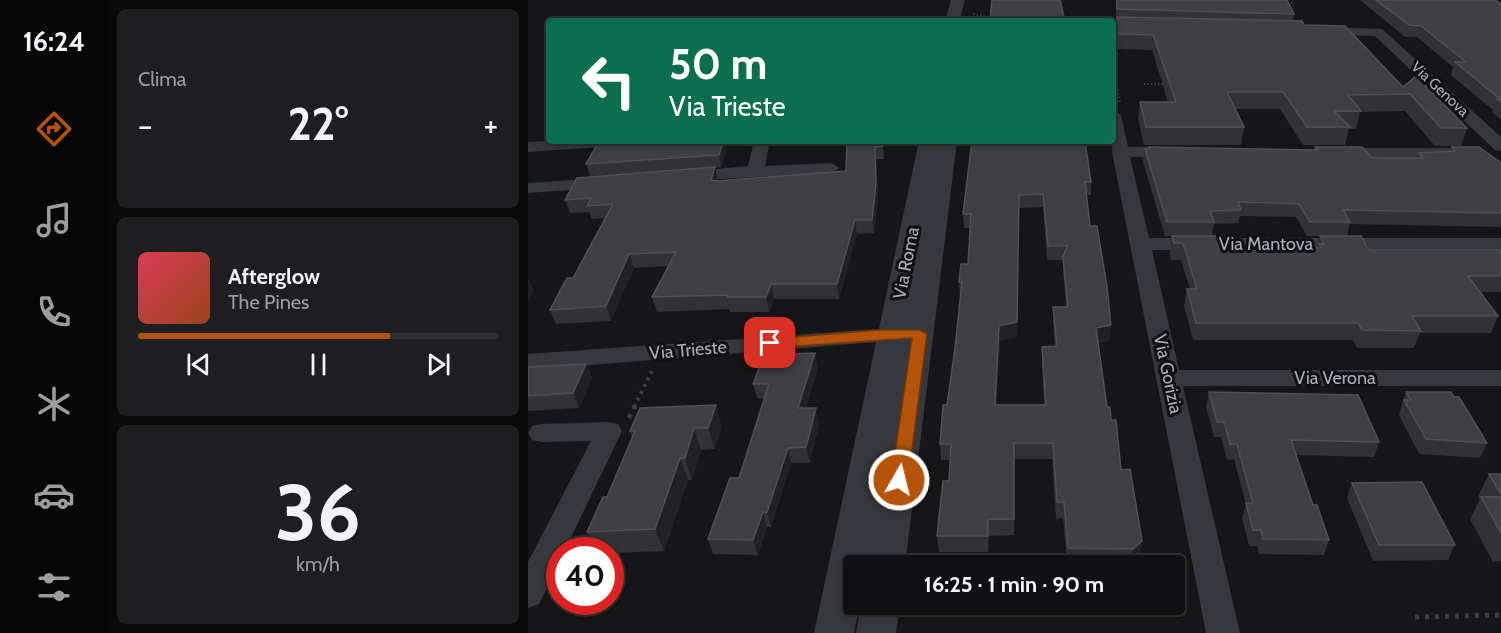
<!DOCTYPE html>
<html lang="it">
<head>
<meta charset="utf-8">
<style>
  :root { --surface:#101012; --page:#1e1e20; --text:#f1f3f6; --muted:#9c9d9f; --line:#303032; --accent:#b45309 }
  body { margin:0; font-family:Cabin,sans-serif; background:var(--page); color:var(--text); height:100vh; display:flex; flex-direction:column; font-size:22px; white-space:nowrap }
  * { box-sizing:border-box; margin:0 }
  p { font-size:20px; color:var(--muted) }
  .icon { flex:none; width:33px; height:33px; fill:none; stroke:currentColor; stroke-width:2; stroke-linecap:round; stroke-linejoin:round }
  .map { position:relative; flex:1; overflow:hidden }
  .drawer { display:flex; flex-direction:column; gap:9px; padding:9px; background:#09090a; width:420px }
  .drawer>* { flex:none }
  .top-card { position:absolute; left:18px; top:18px; width:570px; height:126px; border-radius:6px; box-shadow:0 3px 9px #0003,0 0 0 2px var(--line); background:#0b6e4f; color:#fff; overflow:hidden }
  .speed { position:absolute; left:18px; top:537px; display:flex; gap:12px; font-size:30px; font-weight:700; text-align:center }
  .speed>* { display:grid; place-content:center; width:78px; height:78px; border-radius:50%; background:var(--surface); box-shadow:0 3px 9px #0003,0 0 0 2px var(--line); line-height:1 }
  .speed .limit { border:9px solid #d22; background:#fff; color:#111 }
  .pin { position:absolute; display:grid; place-items:center; width:51px; height:51px; color:#fff; margin:-26px; border-radius:12px; box-shadow:0 3px 9px #0006 }
  .me { position:absolute; width:66px; margin:-33px; rotate:8deg; stroke-linejoin:round; filter:drop-shadow(0 0 4px #0008) }
  .turn { display:flex; align-items:center; gap:21px; height:126px; padding:0 24px; font-size:27px }
  .turn .icon { width:78px; height:78px; stroke-width:2.5 }
  .turn b { display:block; font-size:42px; line-height:51px }
  .big { font-size:45px; font-weight:800; line-height:1.1 }
  .drawer .card { flex:1; display:flex; flex-direction:column; justify-content:center; gap:9px; min-width:0; padding:0 21px; border-radius:9px; background:var(--page) }
  .drawer .dial { align-items:center; gap:0 }
  .dial b { font-size:78px; line-height:1 }
  .song { display:flex; align-items:center; gap:18px }
  .cover { width:72px; height:72px; border-radius:9px; background:linear-gradient(135deg,hsl(350 70% 55%),hsl(20 70% 35%)) }
  .played { height:6px; border-radius:3px; background:linear-gradient(90deg,var(--accent) 70%,var(--line) 70%) }
  .keys { display:flex; justify-content:space-around; direction:ltr }
  .heat { display:flex; justify-content:space-between; align-items:center; font-size:33px; direction:ltr }
  .trip { position:absolute; left:315px; top:555px; width:342px; height:60px; border-radius:6px; background:var(--surface); box-shadow:0 3px 9px #0003,0 0 0 2px var(--line); font-weight:800; line-height:60px; text-align:center }
  main { display:flex; flex:1; min-height:0 }
  .menu { display:flex; flex-direction:column; width:108px; justify-content:space-around; align-items:center; background:#060607; color:var(--muted) }
  .menu .icon { width:42px; height:42px }
  .menu .current { color:var(--accent) }
  .menu b { font-size:27px; color:var(--text) }
  .map>svg:first-child { display:block }
  .lines { fill:none; stroke-linecap:round; stroke-linejoin:round }
  .path-far2 { stroke:#3d3f44; stroke-width:2; stroke-dasharray:1.5 2; stroke-linecap:butt }
  .path-far1 { stroke:#3d3f44; stroke-width:4; stroke-dasharray:3 4.5; stroke-linecap:butt }
  .path { stroke:#3d3f44; stroke-width:5; stroke-dasharray:4 6; stroke-linecap:butt }
  .minor { fill:#37383d; fill-rule:evenodd }
  .tertiary { fill:#37383d; fill-rule:evenodd }
  .wall { fill:#323236; fill-rule:evenodd }
  .shaded-wall { fill:#212124 }
  .building { fill:#3f3f44; stroke:#4f5156; stroke-width:1.5; fill-rule:evenodd }
  .route { fill:#b45309; stroke:#753606; stroke-width:1.5 }
  .labels { text-anchor:middle; stroke-width:6; stroke-linejoin:round; paint-order:stroke }
  .far-street-label { font-size:15px; fill:#a8adb8; stroke:#111113 }
  .street-label { font-size:18px; fill:#a8adb8; stroke:#111113 }
</style>
</head>
<body>
<main>
<nav class="menu">
<b>16:24</b>
<svg class="icon current" aria-label="directions" viewBox="0 0 24 24"><path d="M12 3l9 9-9 9-9-9zM9 14v-3h6M13 9l2 2-2 2"/></svg>
<svg class="icon" aria-label="music" viewBox="0 0 24 24"><path d="M9 18V5l10-2v13"/><circle cx="6" cy="18" r="3"/><circle cx="16" cy="16" r="3"/></svg>
<svg class="icon" aria-label="phone" viewBox="0 0 24 24"><path d="M5 4h4l2 5-3 2q2 4 5 5l2-3 5 2v4C11 20 4 13 5 4z"/></svg>
<svg class="icon" aria-label="climate" viewBox="0 0 24 24"><path d="M12 3v18M4 7l16 10M4 17L20 7"/></svg>
<svg class="icon" aria-label="car" viewBox="0 0 24 24"><path d="M5 17H2v-5l4-1 3-4h7l3 4 3 1v5h-3M9 17h6M6 11h13"/><circle cx="7" cy="17" r="2"/><circle cx="17" cy="17" r="2"/></svg>
<svg class="icon" aria-label="filters" viewBox="0 0 24 24"><path d="M4 7h16M4 17h16"/><circle cx="9" cy="7" r="2"/><circle cx="15" cy="17" r="2"/></svg>
</nav>
<section class="drawer">
<div class="card"><p>Clima</p>
<div class="heat"><a>−</a><b class="big">22°</b><a>+</a></div>
</div>
<div class="card">
<div class="song"><i class="cover"></i><div><b>Afterglow</b><p>The Pines</p></div></div>
<div class="played"></div>
<div class="keys"><svg class="icon" aria-label="previous" viewBox="0 0 24 24"><path d="M18 5L8 12l10 7zM5 5v14"/></svg><svg class="icon" aria-label="pause" viewBox="0 0 24 24"><path d="M8 5v14M16 5v14"/></svg><svg class="icon" aria-label="next" viewBox="0 0 24 24"><path d="M6 5l10 7-10 7zM19 5v14"/></svg></div>
</div>
<div class="card dial"><b>36</b><p>km/h</p></div>
</section>
<div class="map">
<svg width="973" height="633" viewBox="0 0 973 633">
  <rect width="100%" height="100%" fill="#161618"/>
  <g class="lines">
    <path class="path-far2" d="M756 3H767
      M445 14 466 18
      M534 20 584 21
      M585 73 592 102
      M616 84H638"/>
    <path class="path-far1" d="M106 407 124 371"/>
    <path class="path" d="M101 418 107 406
      M887 617 973 615"/>
    <path class="minor" d="M793 27 854 29 973 137V151L967 150 847 36 789 34 787 31Z
      M585 110 593 115 600 147H648L656 152 648 157H602L621 238H973V250H624L651 370H973V386H655L712 633H678L584 152Z
      M21 141H94L86 146 0 152V142Z
      M226 141H242L237 166 303 163 312 168 303 173C254 176 206 177 157 182L148 177 157 172 220 166Z
      M810 148H924L932 153 924 158 804 157 802 153 804 149Z
      M76 178 85 183 82 187 0 193V183Z
      M378 327 386 329 390 334 386 339 0 370V354Z
      M81 422 90 424 94 431 37 550H32V562L11 604 0 608V562L63 441 13 442 4 440 0 433 4 426 13 424Z"/>
    <path class="tertiary" d="M423 0H437L431 21H417Z
      M391 141H429L377 566H339L342 552 339 566H326V604H332L326 633H286Z
      M333 604H372L368 633H328Z"/>
  </g>
  <path class="wall" d="M588 0 766 14 765 21 776 25 939 128 933 146H907L877 111 832 112 828 129H821L817 145H775L752 109H707L716 127 713 145H616L610 119 612 102H640L624 50 589 49V19H588Z
    M832 0H967L973 4V120L964 112 965 110 923 75 925 67 889 37H877Z
    M319 141H355L356 159H348L350 197 346 233 329 234 311 299H246L241 312H202V309L129 312 124 297 140 266 106 268 83 321 28 324 22 310 45 278 77 218 64 219 61 212 42 213 37 200 133 172 62 176 58 164 199 148 193 167 187 168 190 181 318 171Z
    M444 141 563 182V195H559L562 226 583 325 581 340 570 343 579 407 583 420 593 470 614 541 612 557 602 565 539 564 535 518 528 519 524 459H486V535L461 536 460 552H411L409 536 421 481 422 460H413L412 444 419 405 427 348 432 297 431 282 440 264 442 228H436L435 214ZM515 207 519 260H535V271L538 307H525V322L527 346 514 347V362L516 405H468L472 341 489 337 491 208Z
    M621 147 786 150 787 147 844 158H889L891 153 923 151 924 147 973 163V227L822 224 819 236H779L768 217 712 216 710 223 686 224 684 236H637L615 162 617 149H620Z
    M644 236 696 247 789 248 792 236 841 250H973V292H953L970 316 963 333H892L886 348H829L825 340H665L656 306 659 289H662L653 260H643L642 252Z
    M287 353 290 368 278 408 291 423 282 463H263L243 527H239L230 555 185 554 180 539 211 478 236 398H229L225 384Z
    M58 364 64 378 51 408 0 411V367Z
    M681 392 851 442 846 457 768 455 785 505 801 540 796 555 731 554 729 546H721L714 518 718 505 706 459 699 460 693 437H686L678 407Z
    M878 392 959 443 952 458 891 454 871 415 873 408V407Z
    M194 426 187 449 173 450 164 480H160L136 551 82 553V550H68L59 532 79 497 104 437 102 431Z
    M961 474 973 494V561L965 562 942 519 952 499 950 496Z
    M824 483 927 545 920 560 845 561 819 498Z"/>
  <path class="shaded-wall" d="M195 141H197L199 148 193 167 191 155Z
    M347 147 350 197 346 233 344 220Z
    M187 167 190 180 186 193 183 180Z
    M491 195 489 337 472 341 467 421V405L471 326Z
    M327 220 329 234 311 299 309 284Z
    M101 254 106 268 83 321 78 306Z
    M0 278 6 291 0 302Z
    M243 284 246 299 241 312 238 297Z
    M583 325 581 340 566 343 568 328Z
    M287 353 290 368 273 423 270 408Z
    M58 364 64 378 51 408 45 393Z
    M188 405 194 426 187 449 180 428Z
    M288 408 291 423 282 463 278 447Z
    M166 428 173 450 164 480 157 458Z
    M260 448 263 463 243 527 239 512Z
    M152 458 160 480 136 551 127 529Z
    M235 512 239 527 230 555 225 540Z
    M614 541 612 557 602 565 605 549Z"/>
  <path class="building" d="M464 0H532L537 21H462Z
    M589 0H759L766 14 589 9Z
    M848 0H967L973 4V102L969 99H972L927 62H938L893 26 881 25Z
    M589 17 774 21 776 25 817 26 875 87 888 76 939 128H913L882 94 820 95 833 111H806L822 127H779L755 92H699L716 127H618L612 102H648L625 35 590 34Z
    M96 141H195L191 155 58 164 70 143 74 142Z
    M319 141H355V146L347 147 348 184 344 220H327L309 284H243L238 297H199L200 295 124 297 148 252 101 254 78 306 22 310 39 278H45L85 204 59 206 63 198 37 200 49 178 187 167 183 180 189 181 318 171Z
    M444 141H557L563 182H557L562 226H569L579 287 583 325 568 328 579 407H582L583 420H588L593 470 602 469 614 541 605 549 540 548 536 502H529L525 443H486V519H460V536H409L415 481H421L423 444H412L415 405H419L427 348 434 282H431L433 264H440L443 214H435ZM515 194 520 246H539L535 257 540 307H525L529 346 514 347 518 405H467L471 326 489 322 491 195Z
    M621 147 789 150 787 147H834L844 158H895L891 153 927 151 924 147H951L973 163V213L815 210 822 222H782L771 204 710 202 713 210 682 211 686 222H639L617 149H621Z
    M644 236H692L696 247 793 248 791 244H796L792 236H833L841 250H973V276H940L970 316H884L893 331 834 330 830 323H668L659 289H669L655 243H646Z
    M287 353 270 408H288L278 447 260 448 239 512H235L225 540 180 539 202 478H211L241 384H225L236 355Z
    M58 364 45 393 0 396V367Z
    M681 392 830 395 851 442 763 440 785 505H789L801 540 735 539 733 530H725L718 503H725L709 444H702L696 422H689Z
    M878 392H923L926 397H931L959 443 898 439 876 400H883Z
    M188 405 180 428H166L157 458H152L127 529 59 532 75 497H79L107 431H102L112 408Z
    M961 474H973V494Z
    M894 482 927 545H851L824 483Z
    M953 497H973V533Z"/>
  <path class="route" d="M350 330H392L399 334 380 480 377 484H365L363 480 384 338 242 348 235 343 242 339Z"/>
  <g class="labels">
    <g class="far-street-label">
      <text transform="translate(912 89) rotate(43)" y="5">Via Genova</text>
    </g>
    <g class="street-label">
      <text x="738" y="250">Via Mantova</text>
      <text transform="translate(378 263) rotate(-79)" y="6">Via Roma</text>
      <text transform="translate(160 350) rotate(-5)" y="6">Via Trieste</text>
      <text transform="translate(640 374) rotate(78)" y="6">Via Gorizia</text>
      <text x="807" y="384">Via Verona</text>
    </g>
  </g>
</svg>
<div class="speed"><div class="limit">40</div></div>
<div class="pin" style="left:242px;top:343px;background:#d93025"><svg class="icon" aria-label="arrive" viewBox="0 0 24 24"><path d="M6 21V4h12l-3 4 3 4H6"/></svg></div>
<svg class="me" style="left:371px;top:480px" viewBox="-20 -20 40 40"><circle r="17" fill="#b45309" stroke="#fff" stroke-width="3"/><path d="M0-11L8 9 0 5-8 9z" fill="#fff"/></svg>
<div class="trip">16:25 · 1 min · 90 m</div>
<div class="top-card">
<div class="turn"><svg class="icon" aria-label="left" viewBox="0 0 24 24"><path d="M17 20v-9H6M10 6l-5 5 5 5"/></svg><div><b>50 m</b>Via Trieste</div></div>
</div>
</div>
</main>
</body>
</html>
